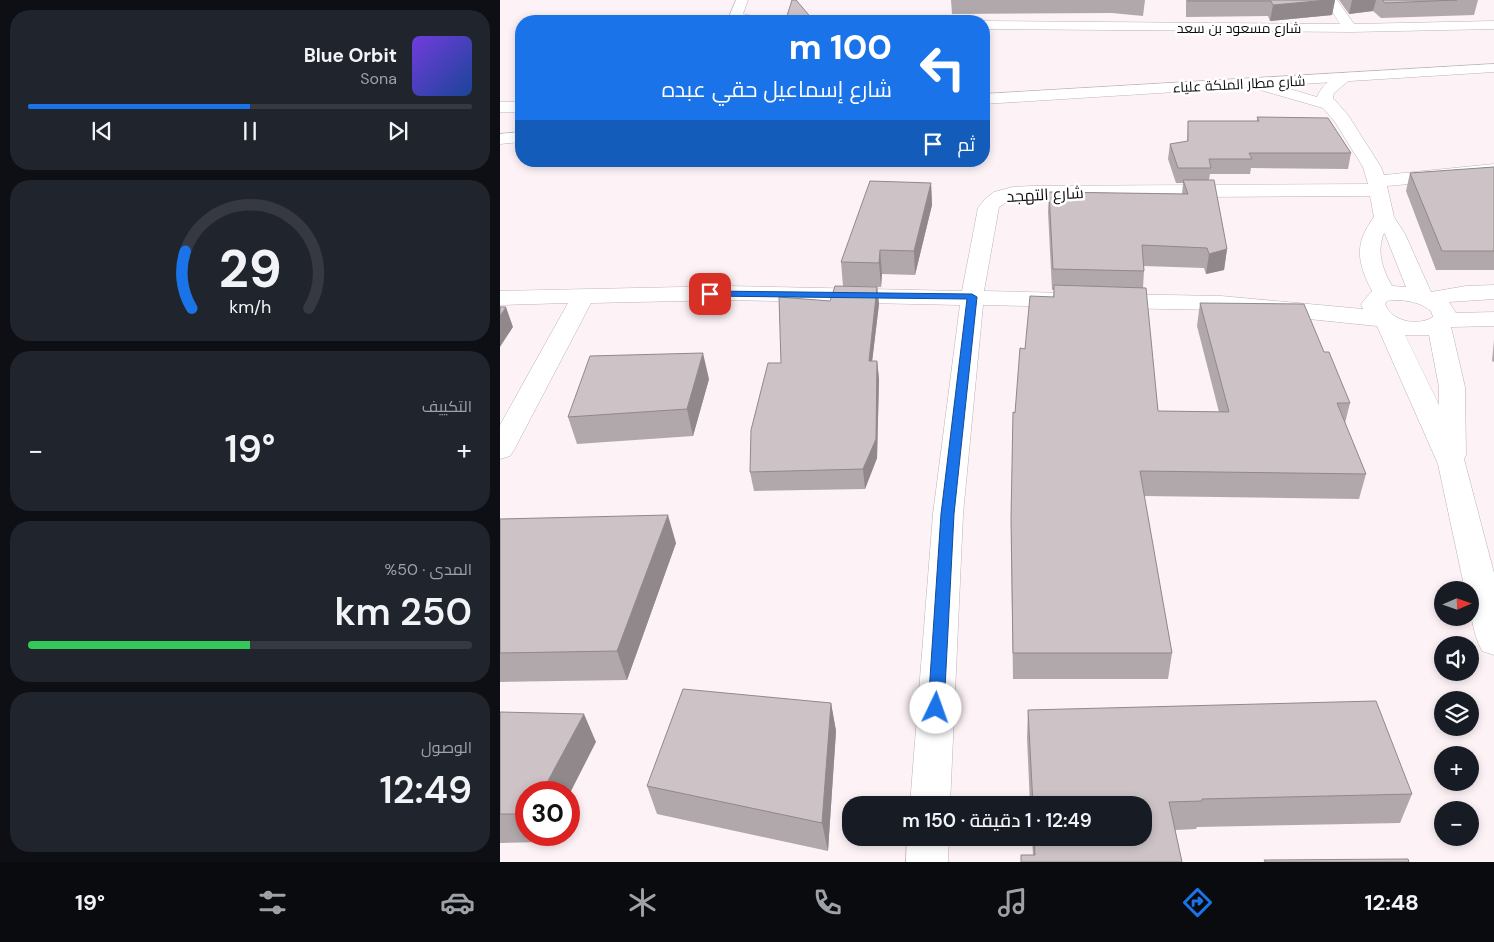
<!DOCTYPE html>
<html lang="ar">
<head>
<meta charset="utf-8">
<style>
  :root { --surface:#171b24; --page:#20242c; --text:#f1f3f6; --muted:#9ea1a6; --line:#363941; --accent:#1a73e8 }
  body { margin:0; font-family:"DM Sans",Cairo,sans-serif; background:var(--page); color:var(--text); direction:rtl; height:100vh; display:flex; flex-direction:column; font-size:19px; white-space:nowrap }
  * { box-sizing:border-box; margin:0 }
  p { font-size:16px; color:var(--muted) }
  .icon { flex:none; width:28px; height:28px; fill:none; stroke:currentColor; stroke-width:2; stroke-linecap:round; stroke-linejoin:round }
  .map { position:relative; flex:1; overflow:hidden; direction:ltr }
  .panel { display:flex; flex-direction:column; gap:10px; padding:10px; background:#0d0f14; width:500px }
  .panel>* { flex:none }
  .banner { position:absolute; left:15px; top:15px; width:475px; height:152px; border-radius:20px; box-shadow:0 2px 8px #0003; direction:rtl; background:#1a73e8; color:#fff; overflow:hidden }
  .needle { width:32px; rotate:88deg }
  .controls { position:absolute; left:934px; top:581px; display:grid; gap:10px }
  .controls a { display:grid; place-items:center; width:45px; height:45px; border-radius:50%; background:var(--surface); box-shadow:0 2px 8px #0003; font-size:25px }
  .speed { position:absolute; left:15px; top:781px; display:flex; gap:10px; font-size:25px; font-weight:700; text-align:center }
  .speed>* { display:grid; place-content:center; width:65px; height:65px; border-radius:50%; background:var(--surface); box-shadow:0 2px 8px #0003; line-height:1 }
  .speed .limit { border:8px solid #d22; background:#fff; color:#111 }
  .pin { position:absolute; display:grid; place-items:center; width:42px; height:42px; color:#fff; margin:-21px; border-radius:10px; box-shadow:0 2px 8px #0006 }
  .me { position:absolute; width:55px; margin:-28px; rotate:3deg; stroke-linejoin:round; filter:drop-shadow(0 0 4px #0008) }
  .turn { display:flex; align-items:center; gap:18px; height:105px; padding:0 15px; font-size:22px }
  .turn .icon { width:65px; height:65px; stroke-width:2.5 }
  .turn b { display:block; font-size:35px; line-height:42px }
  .then { display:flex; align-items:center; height:48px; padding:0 15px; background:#0003; gap:10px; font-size:19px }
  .big { font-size:38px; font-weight:600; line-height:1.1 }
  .panel .card { flex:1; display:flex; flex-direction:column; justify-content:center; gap:8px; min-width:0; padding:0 18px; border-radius:20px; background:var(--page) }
  .panel .dial { align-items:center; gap:0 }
  .dial svg { height:130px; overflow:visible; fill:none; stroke:var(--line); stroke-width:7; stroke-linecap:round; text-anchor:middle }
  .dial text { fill:var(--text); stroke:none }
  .song { display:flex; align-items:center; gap:15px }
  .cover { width:60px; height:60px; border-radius:8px; background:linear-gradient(135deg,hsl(260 70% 55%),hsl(220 70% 35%)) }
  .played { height:5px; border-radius:2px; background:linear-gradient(90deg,var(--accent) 50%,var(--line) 50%) }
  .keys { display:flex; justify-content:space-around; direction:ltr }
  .heat { display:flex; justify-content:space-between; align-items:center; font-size:28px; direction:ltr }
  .charge { height:8px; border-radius:4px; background:linear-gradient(90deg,#34c759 50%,var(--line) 0) }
  .trip { position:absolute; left:342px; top:796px; width:310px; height:50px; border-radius:20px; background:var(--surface); box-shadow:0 2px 8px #0003; font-weight:600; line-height:50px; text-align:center; direction:rtl }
  .tab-bar { display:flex; height:80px; justify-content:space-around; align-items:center; background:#090b0e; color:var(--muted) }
  .tab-bar .icon { width:35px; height:35px }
  .tab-bar .selected { color:var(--accent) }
  .tab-bar b { font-size:22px; color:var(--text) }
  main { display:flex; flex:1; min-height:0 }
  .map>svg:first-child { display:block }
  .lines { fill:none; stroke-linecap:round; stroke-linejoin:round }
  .minor-casing { stroke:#bdb3b7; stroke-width:1 }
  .highway-casing { stroke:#bdb3b7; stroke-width:1 }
  .minor { fill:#fff; fill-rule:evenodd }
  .highway { fill:#fff; fill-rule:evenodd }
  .wall { fill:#b0a8aa }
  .shaded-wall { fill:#90888b }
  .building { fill:#cdc3c6; stroke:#90888b }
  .route { fill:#1a73e8; stroke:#114b97 }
  .labels { text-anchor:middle; stroke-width:5; stroke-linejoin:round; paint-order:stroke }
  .far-street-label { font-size:14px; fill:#0f0c0d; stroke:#fff }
  .street-label { font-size:16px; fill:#0f0c0d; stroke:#fff }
</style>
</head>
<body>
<main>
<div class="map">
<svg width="994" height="862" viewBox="0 0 994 862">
  <rect width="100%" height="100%" fill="#fdf2f6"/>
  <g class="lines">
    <defs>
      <path id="minor" d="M236 0H248L243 14 262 18 263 21 231 20 229 17Z
        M825 0H837L854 24 994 21V29L850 32 484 29 483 21 840 24Z
        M844 73 849 75 852 78 834 93 833 98 848 115 881 167 884 175 994 164V176L887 186 894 217 905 234 931 292 966 286 994 285V299L949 302 956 313 994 312V326L951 327 965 387 966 455 964 459 994 573V655L982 651C972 632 970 611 970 590H965L938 464 877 326 721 310 611 308 603 306 599 301 603 296 611 294 721 296 863 309 861 304 872 291C857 262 854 244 874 217L870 196 532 198 510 200 499 207 484 291 566 293 574 295 577 300 574 305 566 307 483 305 463 514 450 805H410L433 514 460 305 228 300 91 303 14 450 10 456 0 459V425L68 303 0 305V291L228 286 462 291 478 208 485 199 494 192 513 187 532 186 868 184 863 167 835 122 823 108 750 87 747 84 750 81 755 79 817 97C821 86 833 76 844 73ZM884 233 885 234 906 287 892 286C883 270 876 252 884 233ZM893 300C907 300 920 302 931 311L933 317C917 327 891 321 885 304L887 301ZM905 335H929L939 387V405Z
        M407 838H449L448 862H406Z"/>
      <path id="highway" d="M994 64V72L484 104V94Z
        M0 102H21V112H0Z
        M21 132V142L0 144V134Z"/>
    </defs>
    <use href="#minor" class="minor-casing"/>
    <use href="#highway" class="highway-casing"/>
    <use href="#minor" class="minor"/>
    <use href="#highway" class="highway"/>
  </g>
  <path class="wall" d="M451 0H645L643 16 612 13 452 14Z
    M686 0H835L832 15 770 21 768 16 686 17Z
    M839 0H978L974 15 881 18 873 11 849 14Z
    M757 117 851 153 848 169 751 168 750 174H710L709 180 727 249 724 270 706 274 704 268 644 266V271L643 288 658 411 719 412 697 326 700 303 824 352 850 403 845 423 866 474 859 499 644 496 672 653 668 679H513L511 544 513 412 515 413 525 349 553 297 554 290H552L548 212 549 192 682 194 683 183H676L668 159 670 144 687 142 688 121H757Z
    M994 167V270H936L906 191 910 173Z
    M431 183 432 205 415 275 382 274 381 287 343 286 341 262Z
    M377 287 379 304 372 361H377L379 379 377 458 365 489 254 491 250 472 281 363 330 301Z
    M994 340V362L992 361Z
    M209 379 193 436 77 444 68 417Z
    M0 519 176 543 127 680 0 682Z
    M331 703 336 731 328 851 157 814 147 786Z
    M528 710 912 794 900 823 697 827 696 829 675 830 682 862 533 855 532 838H644V805H530L527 738Z
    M0 712 96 742 26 792V835H48L45 842 0 843Z"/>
  <path class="shaded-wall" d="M824 0H835L832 15 770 21 773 5Z
    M852 0H876L873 11 849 14Z
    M431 183 432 205 415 275 414 251Z
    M727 249 724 270 706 274 709 254Z
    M380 250 382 274 381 287 379 263Z
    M377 287 379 304 370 379 369 361Z
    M6 307 13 327 0 347V316Z
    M203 353 209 379 193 436 187 409Z
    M377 361 379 379 377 458 365 489 363 469Z
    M168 515 176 543 127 680 117 651Z
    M331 703 336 731 328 851 322 823Z
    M84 714 96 742 69 795V792H42Z
    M41 835H48L45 842Z"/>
  <path class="building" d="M292 0H296L314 21H267L286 19Z
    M688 0H828L773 5 771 1H688Z
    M882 0H957L885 3Z
    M757 117 828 118 851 153H749L752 159H709L711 168H678L670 144 688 141V121H759Z
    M994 167V251H942L910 173Z
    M683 180H714L727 249 709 254 707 248 642 245 644 271 553 269 549 192 688 194Z
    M370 181 431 183 414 251 380 250 379 263 341 262Z
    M554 285 646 288 658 411 729 412 700 303 804 304 824 352H829L850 403H837L866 474 640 471 672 653H513L511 519 513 412 515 413 520 348 525 349 530 296 554 297Z
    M335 286 377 287 369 361H377L376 439 363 469 250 472 251 430 268 363H281L279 297 330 301Z
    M0 307H6L0 316Z
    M203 353 187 409 68 417 90 356Z
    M168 515 117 651 0 653V519Z
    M183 689 331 703 322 823 147 786Z
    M876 701 912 794 702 799V801L669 802 682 862H521V855H535L534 838H644V805H533L528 710Z
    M0 712 84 714 42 792H26V814H0Z
    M908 859 909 862H765L764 860Z"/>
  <path class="route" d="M210 291 472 294 477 297 454 514 444 708 442 713 436 714 431 713 428 708 441 514 467 299 207 296V292Z"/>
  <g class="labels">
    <g class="far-street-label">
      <text x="739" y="33">شارع مسعود بن سعد</text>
      <text transform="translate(739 84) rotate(-3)" y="5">شارع مطار الملكة علياء</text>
    </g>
    <g class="street-label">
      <text transform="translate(545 194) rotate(-3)" y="6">شارع التهجد</text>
    </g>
  </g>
</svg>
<div class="controls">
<a><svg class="needle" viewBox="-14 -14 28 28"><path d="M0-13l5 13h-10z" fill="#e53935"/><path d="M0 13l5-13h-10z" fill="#9ea1a6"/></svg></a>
<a><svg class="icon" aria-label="sound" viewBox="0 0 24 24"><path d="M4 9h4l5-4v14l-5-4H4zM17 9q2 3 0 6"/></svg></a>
<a><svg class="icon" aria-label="layers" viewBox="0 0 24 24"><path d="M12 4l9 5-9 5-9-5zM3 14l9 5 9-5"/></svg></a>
<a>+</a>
<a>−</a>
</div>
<div class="speed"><div class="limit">30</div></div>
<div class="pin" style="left:210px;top:294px;background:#d93025"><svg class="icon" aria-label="arrive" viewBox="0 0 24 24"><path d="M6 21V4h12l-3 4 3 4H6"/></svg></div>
<svg class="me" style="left:436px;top:708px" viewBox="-20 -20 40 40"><circle r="19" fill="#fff"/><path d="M0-13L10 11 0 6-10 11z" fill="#1a73e8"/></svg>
<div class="trip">12:49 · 1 دقيقة · 150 m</div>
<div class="banner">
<div class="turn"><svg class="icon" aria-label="left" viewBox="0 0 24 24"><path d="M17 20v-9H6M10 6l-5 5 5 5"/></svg><div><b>100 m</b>شارع إسماعيل حقي عبده</div></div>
<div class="then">ثم<svg class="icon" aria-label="arrive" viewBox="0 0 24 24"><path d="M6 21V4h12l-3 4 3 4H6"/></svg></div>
</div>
</div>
<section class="panel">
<div class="card">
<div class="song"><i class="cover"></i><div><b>Blue Orbit</b><p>Sona</p></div></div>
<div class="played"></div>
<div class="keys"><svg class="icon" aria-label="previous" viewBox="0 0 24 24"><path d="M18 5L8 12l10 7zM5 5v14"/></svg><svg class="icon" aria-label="pause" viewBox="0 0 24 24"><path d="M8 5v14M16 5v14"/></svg><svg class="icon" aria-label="next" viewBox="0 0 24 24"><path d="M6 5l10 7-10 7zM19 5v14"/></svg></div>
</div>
<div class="card dial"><svg viewBox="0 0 100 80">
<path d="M14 69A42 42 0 1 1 86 69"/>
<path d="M14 69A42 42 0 0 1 10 34" stroke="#1a73e8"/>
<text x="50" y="56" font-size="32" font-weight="700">29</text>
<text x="50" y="72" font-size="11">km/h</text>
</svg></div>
<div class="card"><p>التكييف</p>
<div class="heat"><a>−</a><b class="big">19°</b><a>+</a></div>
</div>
<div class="card"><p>المدى · 50%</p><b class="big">250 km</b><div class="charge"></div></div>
<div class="card"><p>الوصول</p><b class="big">12:49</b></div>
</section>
</main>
<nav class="tab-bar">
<b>12:48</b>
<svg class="icon selected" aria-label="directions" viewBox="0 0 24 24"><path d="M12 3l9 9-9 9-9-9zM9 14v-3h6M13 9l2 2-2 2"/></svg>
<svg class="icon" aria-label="music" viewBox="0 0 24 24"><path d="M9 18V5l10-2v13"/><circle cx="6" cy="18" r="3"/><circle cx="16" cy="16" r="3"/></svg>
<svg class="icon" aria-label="phone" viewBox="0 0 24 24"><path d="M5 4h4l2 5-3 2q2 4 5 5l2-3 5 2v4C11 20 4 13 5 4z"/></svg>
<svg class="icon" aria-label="climate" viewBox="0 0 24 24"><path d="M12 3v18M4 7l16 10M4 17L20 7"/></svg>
<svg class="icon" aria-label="car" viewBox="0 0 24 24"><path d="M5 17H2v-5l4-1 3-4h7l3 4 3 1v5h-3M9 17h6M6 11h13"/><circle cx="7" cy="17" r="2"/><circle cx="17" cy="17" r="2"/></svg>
<svg class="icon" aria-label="filters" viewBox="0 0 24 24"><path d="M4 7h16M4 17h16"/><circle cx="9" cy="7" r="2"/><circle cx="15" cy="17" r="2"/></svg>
<b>19°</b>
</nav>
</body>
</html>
